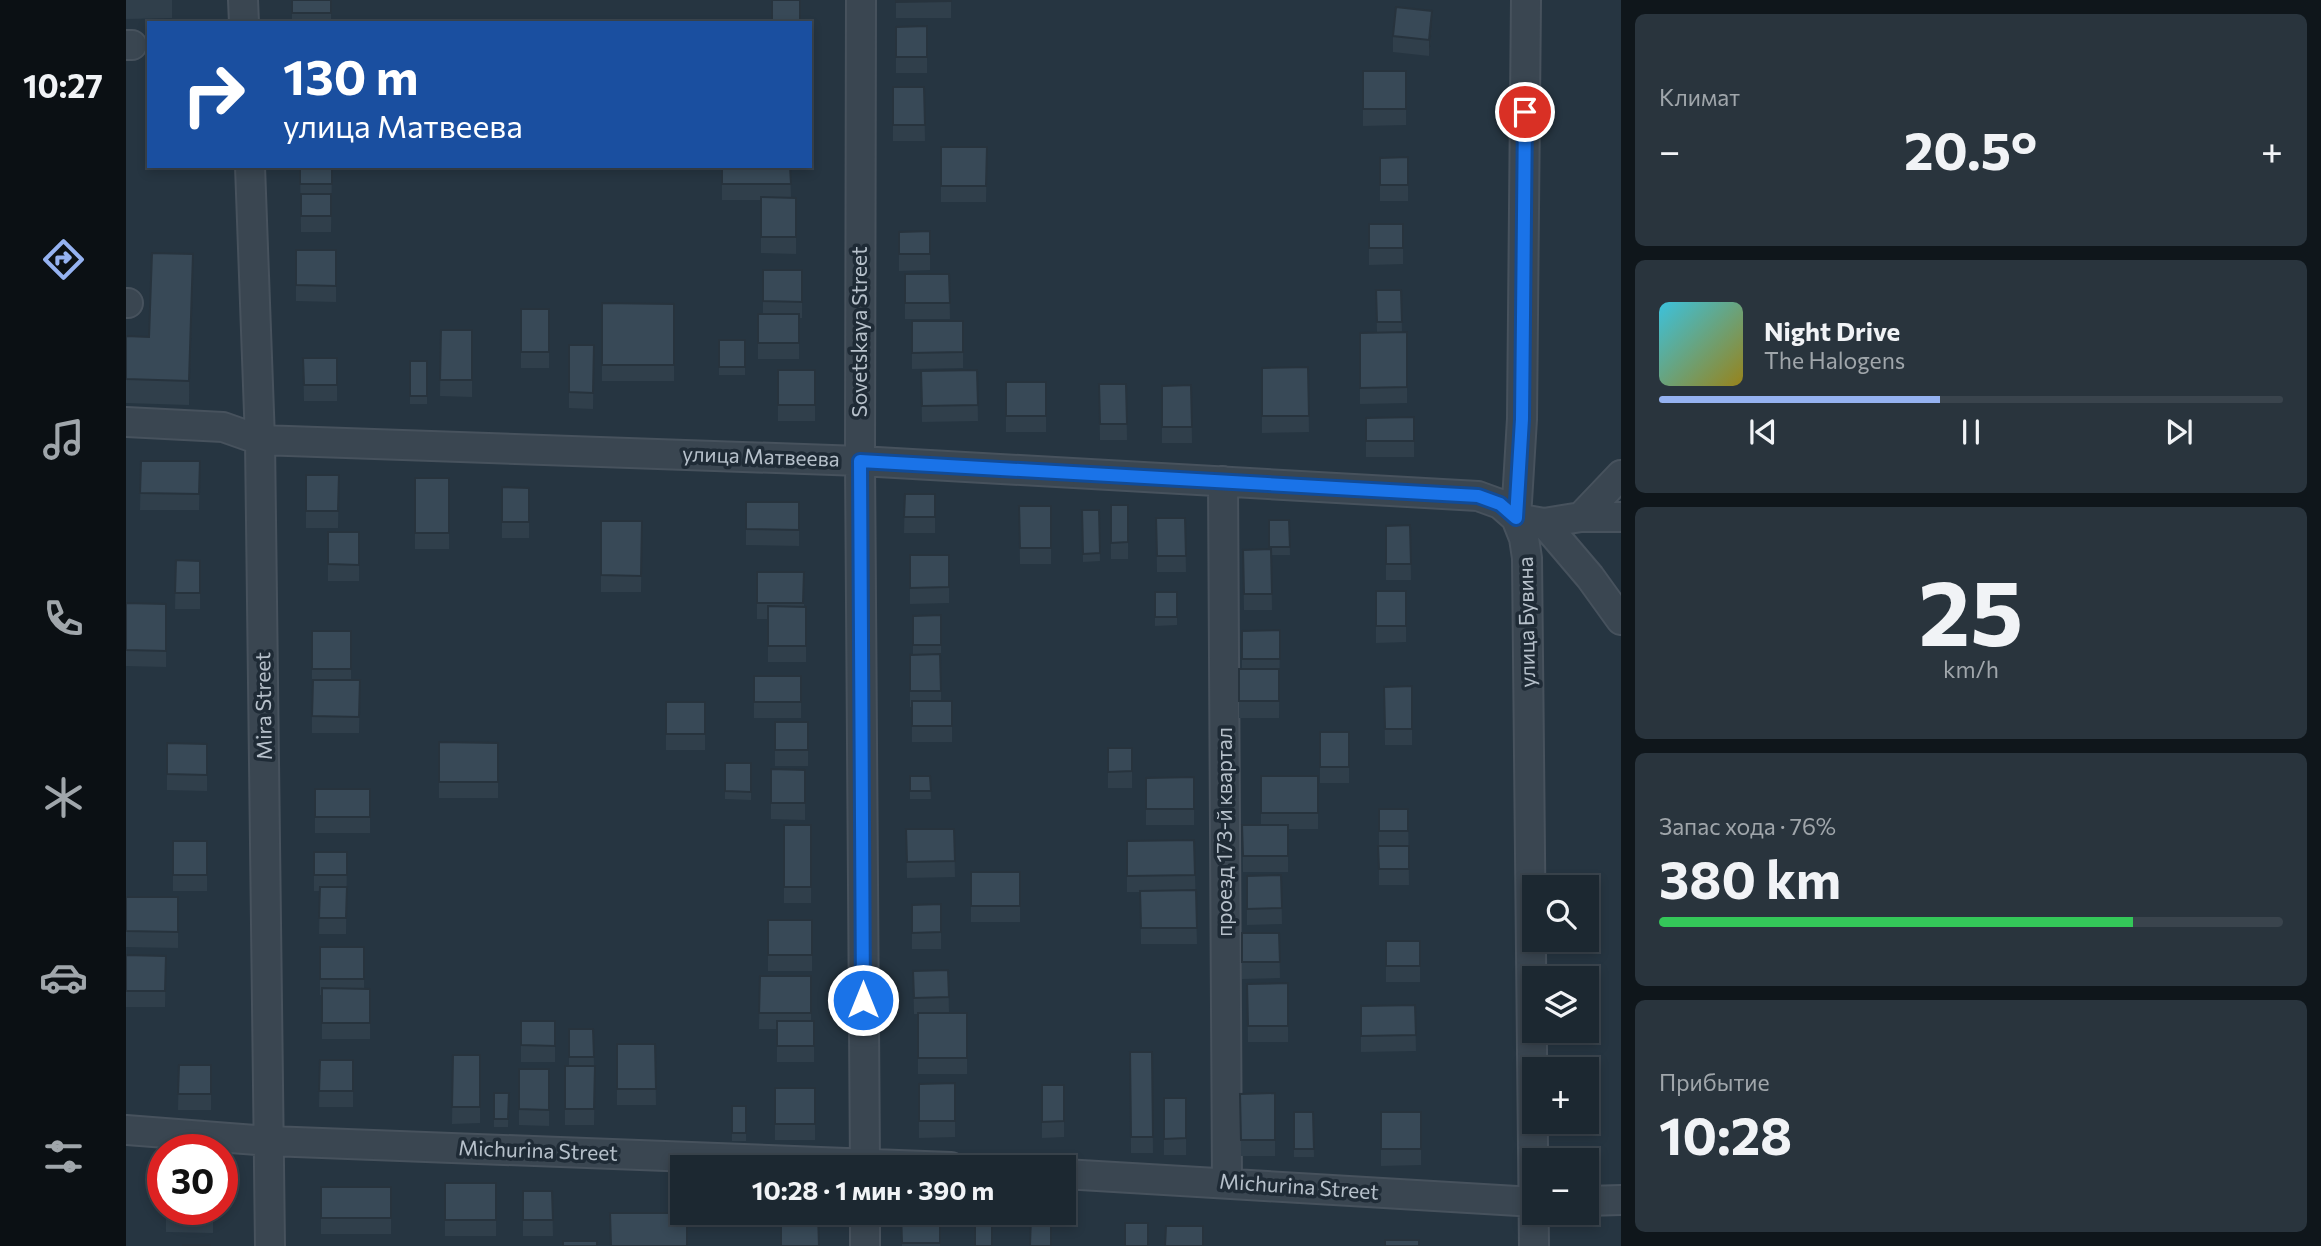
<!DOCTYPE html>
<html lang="ru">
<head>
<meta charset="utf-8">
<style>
  :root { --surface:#1c2831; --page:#29343d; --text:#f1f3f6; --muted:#a0a6ab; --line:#3a444d; --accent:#95b2f1 }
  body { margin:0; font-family:Commissioner,sans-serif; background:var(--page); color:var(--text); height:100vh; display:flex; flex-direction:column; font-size:26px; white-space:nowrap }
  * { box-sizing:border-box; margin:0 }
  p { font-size:23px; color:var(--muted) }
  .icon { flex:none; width:38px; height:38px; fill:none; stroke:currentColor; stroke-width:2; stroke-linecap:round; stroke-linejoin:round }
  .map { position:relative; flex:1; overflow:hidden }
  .panel { display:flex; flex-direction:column; gap:14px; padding:14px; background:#0f161b; width:700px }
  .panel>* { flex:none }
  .top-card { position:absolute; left:21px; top:21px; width:665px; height:147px; border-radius:0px; box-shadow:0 4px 10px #0003,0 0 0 2px var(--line); background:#1a4fa0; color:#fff; overflow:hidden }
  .fabs { position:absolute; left:1396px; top:875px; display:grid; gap:14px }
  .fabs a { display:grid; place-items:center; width:77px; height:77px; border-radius:0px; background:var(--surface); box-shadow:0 4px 10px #0003,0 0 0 2px var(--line); font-size:35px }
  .speed { position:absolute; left:21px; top:1134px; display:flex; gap:14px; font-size:35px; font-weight:700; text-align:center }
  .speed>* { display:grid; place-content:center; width:91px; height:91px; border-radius:50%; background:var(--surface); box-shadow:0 4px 10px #0003,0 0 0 2px var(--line); line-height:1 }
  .speed .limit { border:10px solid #d22; background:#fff; color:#111 }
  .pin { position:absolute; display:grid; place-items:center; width:60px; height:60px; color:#fff; margin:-30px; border:4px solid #fff; border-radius:50%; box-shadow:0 2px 7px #0007 }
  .me { position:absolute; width:77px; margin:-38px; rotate:0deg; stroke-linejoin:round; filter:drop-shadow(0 0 5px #0008) }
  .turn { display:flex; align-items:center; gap:24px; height:147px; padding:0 21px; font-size:32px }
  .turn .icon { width:91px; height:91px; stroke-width:2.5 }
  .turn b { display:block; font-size:49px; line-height:60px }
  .big { font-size:52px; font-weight:700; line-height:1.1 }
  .panel .tile { flex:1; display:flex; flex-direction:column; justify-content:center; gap:10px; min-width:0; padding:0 24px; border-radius:10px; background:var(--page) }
  .panel .dial { align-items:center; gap:0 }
  .dial b { font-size:91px; line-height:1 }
  .song { display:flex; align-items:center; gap:21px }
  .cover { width:84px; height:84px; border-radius:10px; background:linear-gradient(135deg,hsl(190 70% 55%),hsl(50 70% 35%)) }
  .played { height:7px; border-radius:4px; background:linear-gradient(90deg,var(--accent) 45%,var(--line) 45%) }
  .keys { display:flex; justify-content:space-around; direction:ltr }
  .heat { display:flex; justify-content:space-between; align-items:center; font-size:38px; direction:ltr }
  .charge { height:10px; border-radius:5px; background:linear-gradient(90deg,#34c759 76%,var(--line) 0) }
  .trip { position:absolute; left:544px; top:1155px; width:406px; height:70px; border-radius:0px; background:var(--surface); box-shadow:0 4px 10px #0003,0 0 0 2px var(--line); font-weight:700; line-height:70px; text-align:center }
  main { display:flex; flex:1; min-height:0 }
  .menu { display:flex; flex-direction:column; width:126px; justify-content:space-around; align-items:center; background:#0b1014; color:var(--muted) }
  .menu .icon { width:49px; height:49px }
  .menu .selected { color:var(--accent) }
  .menu b { font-size:32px; color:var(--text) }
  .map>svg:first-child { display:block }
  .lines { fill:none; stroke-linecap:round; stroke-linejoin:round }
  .minor-casing { stroke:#47525d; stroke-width:32 }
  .minor { stroke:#3a4651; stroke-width:28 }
  .wall { fill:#303f4b }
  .shaded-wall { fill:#27333d }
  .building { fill:#384957; stroke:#27333d; stroke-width:2 }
  .route-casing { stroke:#114b97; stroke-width:18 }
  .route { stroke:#1a73e8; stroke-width:12 }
  .labels { text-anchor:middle; stroke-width:7; stroke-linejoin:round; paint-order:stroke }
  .street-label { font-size:21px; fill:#b7c1cb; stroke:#1f2b36 }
</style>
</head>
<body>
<main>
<nav class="menu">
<b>10:27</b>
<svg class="icon selected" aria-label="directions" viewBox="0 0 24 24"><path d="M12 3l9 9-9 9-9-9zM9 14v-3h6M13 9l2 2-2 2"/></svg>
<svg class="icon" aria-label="music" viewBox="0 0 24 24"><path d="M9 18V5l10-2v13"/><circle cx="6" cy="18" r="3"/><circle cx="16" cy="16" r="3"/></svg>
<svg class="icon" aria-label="phone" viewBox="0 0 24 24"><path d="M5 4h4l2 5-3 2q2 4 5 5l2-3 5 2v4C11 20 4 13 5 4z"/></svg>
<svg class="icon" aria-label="climate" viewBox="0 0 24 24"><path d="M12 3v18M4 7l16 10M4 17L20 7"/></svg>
<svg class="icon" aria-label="car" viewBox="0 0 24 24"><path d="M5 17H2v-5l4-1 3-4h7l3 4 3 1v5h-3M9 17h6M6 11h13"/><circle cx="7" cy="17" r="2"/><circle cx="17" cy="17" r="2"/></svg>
<svg class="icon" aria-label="filters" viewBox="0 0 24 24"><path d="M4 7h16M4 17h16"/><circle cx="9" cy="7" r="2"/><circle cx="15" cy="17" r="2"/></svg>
</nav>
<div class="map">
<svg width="1495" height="1246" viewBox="0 0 1495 1246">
  <rect width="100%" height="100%" fill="#263541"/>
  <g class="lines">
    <defs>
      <path id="minor" d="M117 0 118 23
        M735 0 734 461 739 1167
        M1400 0 1396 419 1390 518 1398 538 1401 558 1408 1246
        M0 45H6
        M124 166 134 440 144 1246
        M0 303H2
        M0 422 97 427 134 440 734 461 1352 496 1374 504 1390 518 1418 523 1464 577 1495 620
        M1097 481 1101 1183
        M1455 517 1495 475
        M1418 523 1455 517H1495
        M0 1130 144 1141 825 1167
        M938 1174 1409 1202
        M1461 1201 1495 1200
        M739 1213V1246"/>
    </defs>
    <use href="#minor" class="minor-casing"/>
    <use href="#minor" class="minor"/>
  </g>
  <path class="wall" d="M0 0H46V18L0 19Z
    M166 0H205V21H166Z
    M770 0H825V18H770Z
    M801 26V73H770V27Z
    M1306 27 1303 56 1267 52V36Z
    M1237 71H1280V125L1237 126Z
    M767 87H798L799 141H767Z
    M815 147H861L860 202H815Z
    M1282 157V201H1254V158Z
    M174 166H206L205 232H175Z
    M596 166H664L665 198H670V254L635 253V200H596Z
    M1243 224H1277V264L1243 265Z
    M804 231V270L773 271V232Z
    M170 250H210V302L170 301Z
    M637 270H676V318H673V359H632V314H637Z
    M779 274H823L824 319H779Z
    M67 278 63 405 0 403V336L23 337Z
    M1250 290H1275L1276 332H1281V403L1234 404V333H1251Z
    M476 303 548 304V381H476Z
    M395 309H423V368H395Z
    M786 321H837V368L786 369Z
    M315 330H346V397L314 396Z
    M593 340H619V375H593Z
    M443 345H468L467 409 443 408Z
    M177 358H211V401H178Z
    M284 361H301V404H284Z
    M1182 367 1183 432 1136 433V368Z
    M652 370H689V421H652Z
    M851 370 852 421 796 422 795 371Z
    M880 382H920V432H880Z
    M973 384H1000L1001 440H974Z
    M1065 385 1066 443H1036V386Z
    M1288 417V457H1240V418Z
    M15 461H74L73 510H14Z
    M180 475H213L212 528H180Z
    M289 478H323V549H289Z
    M376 487 403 488V538H376Z
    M779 494H809V533H778Z
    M620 502H673V546L620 545Z
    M985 505H1002V559H985Z
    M893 506H925V564H894Z
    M956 510H973L974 561 957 562Z
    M1030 518H1059L1060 572H1031Z
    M1143 520H1163L1164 555H1145L1146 610H1118L1117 550 1143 549Z
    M475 521H516L515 592H475Z
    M1284 525 1285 580H1260V526Z
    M202 532H233V581H202Z
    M784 555H823V603L784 604Z
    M50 560 74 561V609H49Z
    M631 572H678V607H680V662H642V619H631Z
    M1250 591H1280V642L1250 643Z
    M1029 592H1051V625L1029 626Z
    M0 603 40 604V667L0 666Z
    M815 615V701H826V742H786V707H784V655H787V616Z
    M1154 630 1153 718H1113V669H1116V631Z
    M186 631H225V680H234L233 733H186Z
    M628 676H675V718H628Z
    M1286 686V745H1259L1258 687Z
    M540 702H579V750H540Z
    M649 722H682V766H649Z
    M1194 732H1223V783H1194Z
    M313 742 372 743V798H313Z
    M41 743 81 744V791L41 790Z
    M982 748H1006V788H982Z
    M599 763H625V800L599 799Z
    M645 769 679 770V820L645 819Z
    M784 776H804L805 799H784Z
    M1135 776H1192V829H1162V872H1117L1116 825H1135Z
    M1068 777V825H1020V778Z
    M189 789H244V833H189Z
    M1253 809H1282L1283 885H1253Z
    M658 825H685V903H658Z
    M780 829H828L829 877 781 878Z
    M1068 840 1071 944H1015L1014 892H1001V841Z
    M47 841H81V891H47Z
    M188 852H221L220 934H193L194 891H188Z
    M845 872H894V922H845Z
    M1155 875 1156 924 1121 925V876Z
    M0 897H52V948L0 947Z
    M815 904V949H786V905Z
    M642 920H686V971H642Z
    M1116 933H1153L1154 978 1116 979Z
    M1260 941H1294V982H1260Z
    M194 947H238V989H244V1039H196V995H194Z
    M0 955 40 956 39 1007H0Z
    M822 970 823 1013H841V1074H792V1014H788L787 971Z
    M634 976H685V1021H688V1062H651V1029H633Z
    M1162 983V1042H1122L1121 984Z
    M1289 1005 1290 1051 1235 1052V1006Z
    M395 1021H429V1062H395Z
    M443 1029H467L468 1066 443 1065Z
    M491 1044H529L530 1105H491Z
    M1004 1052H1026L1027 1153H1005Z
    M327 1055H354V1123L326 1124Z
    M194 1060H227V1107H193Z
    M53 1065H85V1110H52Z
    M439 1066H469L468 1125H439Z
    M393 1069H423V1126L393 1125Z
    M829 1083V1137L793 1138V1084Z
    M916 1085H938V1137L916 1138Z
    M649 1088H689V1140H649Z
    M368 1093H383L382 1127H368Z
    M1149 1093V1156H1115L1114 1094Z
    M1038 1098H1060V1155H1038Z
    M606 1106H620V1141H606Z
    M1168 1112H1187L1188 1157H1168Z
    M1255 1112H1295V1165L1255 1166Z
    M319 1183H370V1236H319Z
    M195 1187H265V1234H195Z
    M397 1191H426L427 1236H397Z
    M40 1209H87V1233L40 1232Z
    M775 1213H814V1246H776Z"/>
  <path class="shaded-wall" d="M1306 11V27L1303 56V40Z
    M67 254V278L63 405V381Z"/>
  <path class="building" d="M166 0H205V13H166Z
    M646 0H674V23H646Z
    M770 0H825V1L770 2Z
    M1270 7 1306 11 1303 40 1267 36Z
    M801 26V57H770V27Z
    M1237 71H1280V109H1237Z
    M767 87H798L799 125H767Z
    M815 147H861L860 186H815Z
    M1282 157V185H1254V158Z
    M174 166H206V184H174Z
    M596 166H664L665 184H596Z
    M175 194H205V216H175Z
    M635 197 670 198V237H635Z
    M1243 224H1277V248H1243Z
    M804 231V254H773V232Z
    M170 250H210V286L170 285Z
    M26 253 67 254 63 381 0 379V336L23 337Z
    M637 270H676V302L637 301Z
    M779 274H823L824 303H779Z
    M1250 290H1275L1276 322H1251Z
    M476 303 548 304V365H476Z
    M395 309H423V352H395Z
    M632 314H673V343H632Z
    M786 321H837V352L786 353Z
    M315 330H346V380H314Z
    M1281 332V387L1234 388V333Z
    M593 340H619V367H593Z
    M443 345H468L467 393 443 392Z
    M177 358H211V385H178Z
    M284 361H301V396H284Z
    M1182 367 1183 416H1136V368Z
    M652 370H689V405H652Z
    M851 370 852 405 796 406 795 371Z
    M880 382H920V416H880Z
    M973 384H1000L1001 424H974Z
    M1065 385 1066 427H1036V386Z
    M1288 417V441H1240V418Z
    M15 461H74L73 494 14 493Z
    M180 475H213L212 511H180Z
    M289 478H323V533H289Z
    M376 487 403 488V522H376Z
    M779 494H809V517H778Z
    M620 502H673V530L620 529Z
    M985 505H1002V542L985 543Z
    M893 506H925V548H894Z
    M956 510H973L974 553 957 554Z
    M1030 518H1059L1060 556H1031Z
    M1143 520H1163L1164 547H1143Z
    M475 521H516L515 576 475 575Z
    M1284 525 1285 564H1260V526Z
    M202 532H233V565L202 564Z
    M1145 549 1146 594H1118L1117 550Z
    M784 555H823V587L784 588Z
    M50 560 74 561V593H49Z
    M631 572H678L677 603H631Z
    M1250 591H1280V626H1250Z
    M1029 592H1051V617H1029Z
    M0 603 40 604V651L0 650Z
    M642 606 680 607V646H642Z
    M815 615V645H787V616Z
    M1154 630V659H1116V631Z
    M186 631H225V669H186Z
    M814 654 815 691H784V655Z
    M1113 669H1153V701H1113Z
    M628 676H675V702H628Z
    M187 680H234L233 717 186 716Z
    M1286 686V729H1259L1258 687Z
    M786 701H826V726H786Z
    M540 702H579V734H540Z
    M649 722H682V750H649Z
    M1194 732H1223V767H1194Z
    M313 742 372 743V782H313Z
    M41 743 81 744V775L41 774Z
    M982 748H1006V771L982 772Z
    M599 763H625V792L599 791Z
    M645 769 679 770V803H645Z
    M784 776H804L805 791H784Z
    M1135 776H1192V813H1135Z
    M1068 777V809H1020V778Z
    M189 789H244V817H189Z
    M1253 809H1282V831H1253Z
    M658 825H685V887H658Z
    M1116 825H1162V856H1117Z
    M780 829H828L829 861 781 862Z
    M1068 840 1069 875 1001 876V841Z
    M47 841H81V875H47Z
    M1252 846H1283V869H1253Z
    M188 852H221V875H188Z
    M845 872H894V906H845Z
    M1155 875 1156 908 1121 909V876Z
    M194 887H221L220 918H193Z
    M1070 890 1071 928H1015L1014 891Z
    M0 897H52V932L0 931Z
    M815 904V932L786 933V905Z
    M642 920H686V955H642Z
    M1116 933H1153L1154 962H1116Z
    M1260 941H1294V966H1260Z
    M194 947H238V979H194Z
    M0 955 40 956 39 991H0Z
    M822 970 823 997 788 998 787 971Z
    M634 976H685V1013H633Z
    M1162 983V1026H1122L1121 984Z
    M196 988 244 989V1023H196Z
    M1289 1005 1290 1035 1235 1036V1006Z
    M792 1013H841V1058H792Z
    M395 1021H429V1046L395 1045Z
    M651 1021H688V1046H651Z
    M443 1029H467L468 1057H443Z
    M491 1044H529L530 1089H491Z
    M1004 1052H1026L1027 1137H1005Z
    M327 1055H354V1107H326Z
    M194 1060H227V1091H193Z
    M53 1065H85V1094H52Z
    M439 1066H469L468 1109H439Z
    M393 1069H423V1110L393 1109Z
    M829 1083V1121H793V1084Z
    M916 1085H938V1121L916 1122Z
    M649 1088H689V1124H649Z
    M368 1093H383L382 1119H368Z
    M1149 1093V1140H1115L1114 1094Z
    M1038 1098H1060V1138L1038 1139Z
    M606 1106H620V1133H606Z
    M1168 1112H1187L1188 1149H1168Z
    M1255 1112H1295V1149H1255Z
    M319 1183H370V1220H319Z
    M195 1187H265V1218H195Z
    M397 1191H426L427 1220H397Z
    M40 1209H87V1217L40 1216Z
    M484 1213H561V1246H485Z
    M655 1213H692L693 1246H655Z
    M775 1213H814V1243H776Z
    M905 1216H925V1246H904Z
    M999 1223H1022V1246H999Z
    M849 1224H866V1246H849Z
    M1040 1226H1077V1246H1039Z
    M1259 1240H1293V1246H1259Z
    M437 1241H471V1246H437Z
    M57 1245H84V1246H57Z"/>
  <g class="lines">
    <defs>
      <path id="route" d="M737 1000 734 461 1352 496 1374 504 1390 518 1396 419 1399 112"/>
    </defs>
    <use href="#route" class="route-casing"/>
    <use href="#route" class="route"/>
  </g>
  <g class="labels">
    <g class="street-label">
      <text transform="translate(734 332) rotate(-90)" y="7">Sovetskaya Street</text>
      <text transform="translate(635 457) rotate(2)" y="7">улица Матвеева</text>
      <text transform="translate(1401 622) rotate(-91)" y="7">улица Бувина</text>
      <text transform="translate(138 706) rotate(-91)" y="7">Mira Street</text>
      <text transform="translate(1099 832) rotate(-90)" y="7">проезд 173-й квартал</text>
      <text transform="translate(412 1151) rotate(2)" y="7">Michurina Street</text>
      <text transform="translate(1173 1187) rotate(4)" y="7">Michurina Street</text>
    </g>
  </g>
</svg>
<div class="fabs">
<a><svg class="icon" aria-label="search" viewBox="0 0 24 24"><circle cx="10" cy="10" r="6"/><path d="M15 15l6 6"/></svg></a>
<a><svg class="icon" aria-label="layers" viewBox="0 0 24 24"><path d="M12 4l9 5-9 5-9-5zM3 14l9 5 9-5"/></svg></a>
<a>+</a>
<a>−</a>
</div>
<div class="speed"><div class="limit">30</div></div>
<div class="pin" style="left:1399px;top:112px;background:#d93025"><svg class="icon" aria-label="arrive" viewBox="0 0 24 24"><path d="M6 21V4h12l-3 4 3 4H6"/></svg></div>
<svg class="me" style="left:737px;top:1000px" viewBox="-20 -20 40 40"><circle r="17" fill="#1a73e8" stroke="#fff" stroke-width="3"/><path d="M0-11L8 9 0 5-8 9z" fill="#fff"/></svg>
<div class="trip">10:28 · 1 мин · 390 m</div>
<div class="top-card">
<div class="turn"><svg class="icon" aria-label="right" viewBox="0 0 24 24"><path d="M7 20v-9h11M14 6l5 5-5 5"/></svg><div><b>130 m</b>улица Матвеева</div></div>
</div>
</div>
<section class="panel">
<div class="tile"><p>Климат</p>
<div class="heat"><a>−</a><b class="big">20.5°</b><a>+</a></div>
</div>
<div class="tile">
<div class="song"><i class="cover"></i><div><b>Night Drive</b><p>The Halogens</p></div></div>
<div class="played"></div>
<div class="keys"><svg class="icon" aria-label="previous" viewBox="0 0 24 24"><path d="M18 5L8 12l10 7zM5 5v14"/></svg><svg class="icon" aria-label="pause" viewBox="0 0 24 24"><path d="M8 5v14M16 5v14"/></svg><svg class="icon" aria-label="next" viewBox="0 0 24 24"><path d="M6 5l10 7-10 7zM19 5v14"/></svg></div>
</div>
<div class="tile dial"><b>25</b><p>km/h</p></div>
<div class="tile"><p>Запас хода · 76%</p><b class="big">380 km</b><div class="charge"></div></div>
<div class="tile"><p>Прибытие</p><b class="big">10:28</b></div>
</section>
</main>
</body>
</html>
